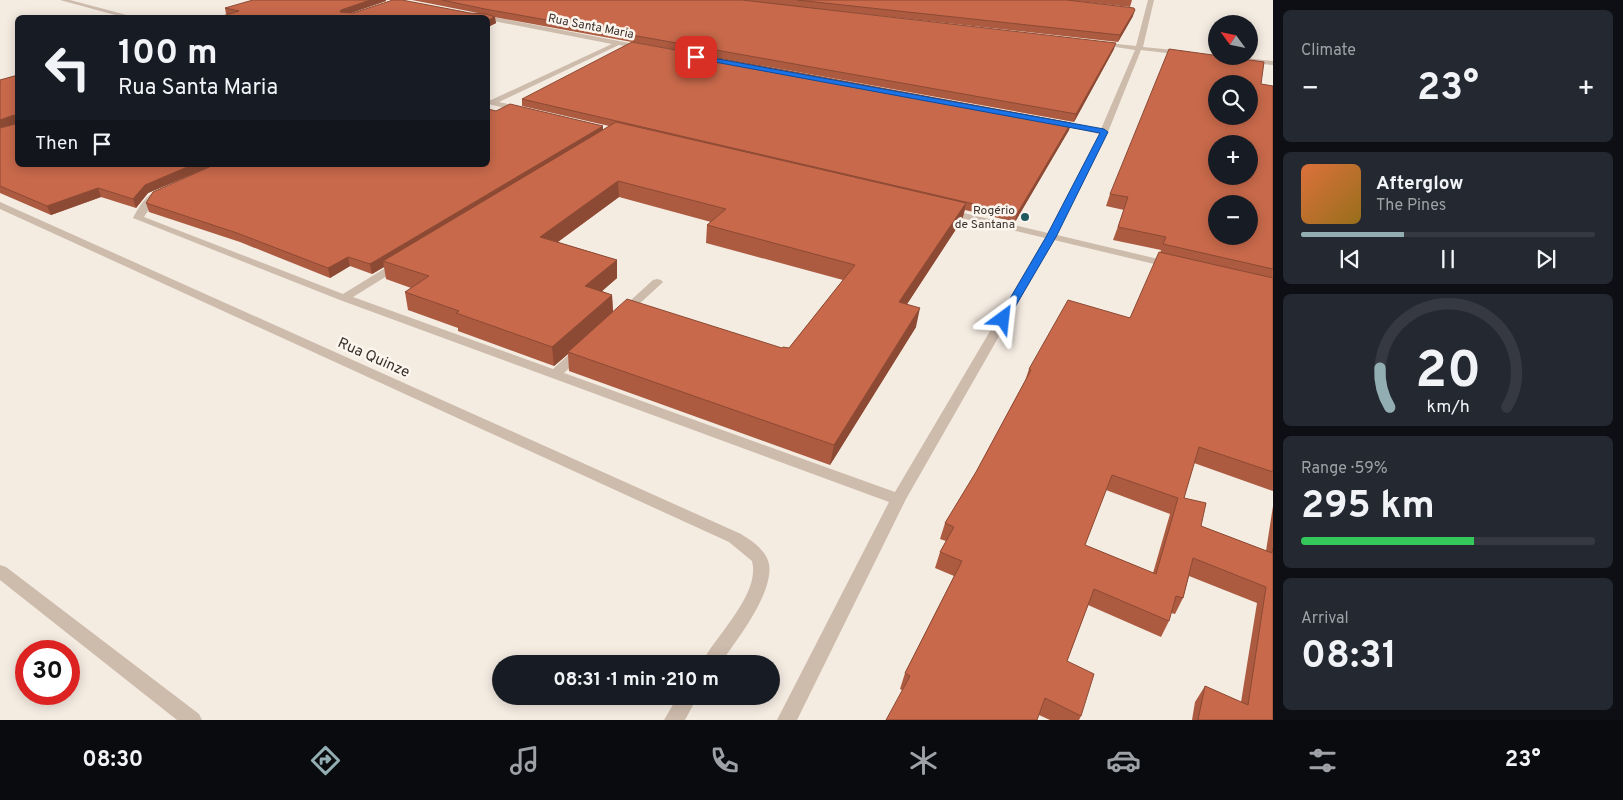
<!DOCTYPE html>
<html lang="en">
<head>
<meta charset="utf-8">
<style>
  :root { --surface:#171b24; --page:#242831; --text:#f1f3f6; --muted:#9ea1a6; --line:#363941; --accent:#92aeb2 }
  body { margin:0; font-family:Overpass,sans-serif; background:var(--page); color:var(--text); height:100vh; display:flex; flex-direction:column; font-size:19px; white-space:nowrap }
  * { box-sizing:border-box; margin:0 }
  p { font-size:16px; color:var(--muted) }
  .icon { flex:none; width:28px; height:28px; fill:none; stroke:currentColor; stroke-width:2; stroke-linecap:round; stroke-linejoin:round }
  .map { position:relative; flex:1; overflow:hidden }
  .side { display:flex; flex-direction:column; gap:10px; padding:10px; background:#0d0f14; width:350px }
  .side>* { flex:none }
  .guide { position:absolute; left:15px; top:15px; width:475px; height:152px; border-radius:8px; box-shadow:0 2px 12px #0003; background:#171b24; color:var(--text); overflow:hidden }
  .needle { width:32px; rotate:303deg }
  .fabs { position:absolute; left:1208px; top:15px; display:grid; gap:10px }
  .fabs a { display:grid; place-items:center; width:50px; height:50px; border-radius:50%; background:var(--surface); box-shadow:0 2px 12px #0003; font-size:25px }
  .speed { position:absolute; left:15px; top:640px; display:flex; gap:10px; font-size:25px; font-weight:700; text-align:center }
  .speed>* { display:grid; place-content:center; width:65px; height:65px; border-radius:50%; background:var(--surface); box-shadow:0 2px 12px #0003; line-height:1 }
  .speed .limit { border:8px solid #d22; background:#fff; color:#111 }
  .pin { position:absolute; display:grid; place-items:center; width:42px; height:42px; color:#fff; margin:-21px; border-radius:10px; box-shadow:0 2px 8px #0006 }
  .me { position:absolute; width:55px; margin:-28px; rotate:30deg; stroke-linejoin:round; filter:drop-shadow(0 0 4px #0008) }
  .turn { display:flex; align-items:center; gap:18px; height:105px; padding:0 20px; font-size:22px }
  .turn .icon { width:65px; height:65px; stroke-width:2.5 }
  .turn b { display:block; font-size:35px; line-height:42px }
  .then { display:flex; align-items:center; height:48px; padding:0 20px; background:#0003; gap:10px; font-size:19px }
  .big { font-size:38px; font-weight:700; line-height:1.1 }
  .side .card { flex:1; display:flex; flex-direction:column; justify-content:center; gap:8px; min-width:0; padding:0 18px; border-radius:8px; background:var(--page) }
  .side .dial { align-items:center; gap:0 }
  .dial svg { height:130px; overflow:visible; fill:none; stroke:var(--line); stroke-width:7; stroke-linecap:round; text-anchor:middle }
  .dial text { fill:var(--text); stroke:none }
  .song { display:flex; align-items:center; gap:15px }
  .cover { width:60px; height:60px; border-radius:8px; background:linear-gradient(135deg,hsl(20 70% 55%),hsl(40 70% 35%)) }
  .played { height:5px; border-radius:2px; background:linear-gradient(90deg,var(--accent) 35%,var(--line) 35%) }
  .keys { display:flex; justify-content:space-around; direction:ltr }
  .heat { display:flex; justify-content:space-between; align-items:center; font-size:28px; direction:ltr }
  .charge { height:8px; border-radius:4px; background:linear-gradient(90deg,#34c759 59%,var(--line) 0) }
  .trip { position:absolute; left:492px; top:655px; width:288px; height:50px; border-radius:25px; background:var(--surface); box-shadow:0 2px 12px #0003; font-weight:700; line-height:50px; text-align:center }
  .tabs { display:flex; height:80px; justify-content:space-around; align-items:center; background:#090b0e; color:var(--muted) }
  .tabs .icon { width:35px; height:35px }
  .tabs .selected { color:var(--accent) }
  .tabs b { font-size:22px; color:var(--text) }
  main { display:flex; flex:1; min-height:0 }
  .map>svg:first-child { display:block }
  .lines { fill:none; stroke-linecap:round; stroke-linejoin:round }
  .minor { fill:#cdbbac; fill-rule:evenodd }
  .wall { fill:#ac5a40; fill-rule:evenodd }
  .shaded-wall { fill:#8c4a34 }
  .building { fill:#c8694b; stroke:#8c4a34; fill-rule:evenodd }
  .route { fill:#1a73e8; stroke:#114b97 }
  .poi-dot { fill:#1f5a5e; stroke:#fbf5ee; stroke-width:2 }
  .labels { text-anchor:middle; stroke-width:5; stroke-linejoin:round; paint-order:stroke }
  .far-street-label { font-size:12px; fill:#3b302b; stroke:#fbf5ee }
  .far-poi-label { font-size:12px; fill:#3b302b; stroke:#fbf5ee; text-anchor:end }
  .street-label { font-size:15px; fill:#3b302b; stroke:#fbf5ee }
</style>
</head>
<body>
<main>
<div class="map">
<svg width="1273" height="720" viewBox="0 0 1273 720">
  <rect width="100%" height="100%" fill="#f4ebe1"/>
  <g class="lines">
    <path class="minor" d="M60 0H70L138 18H126Z
      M1148 0H1154L1143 47 1184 51 1187 53 1184 55 1141 50 1108 132 1057 235 1175 263 1176 265 1171 268 1054 240 906 499 797 720H777L889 502 340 300 133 218C139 207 149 189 163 191V195L153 203 144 217 343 294 395 262H403L404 264 403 266 353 297 553 369 576 348H584L586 351 584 354 564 373 895 492 1045 238 944 214 942 212 947 209 1048 233 1099 134 1051 123 1055 121 1101 129 1135 50 1096 44 1099 42 1136 46Z
      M488 16 645 46 648 48 645 50 619 45 499 102 525 108 526 110 522 112 488 104V100H491L612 44 488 20 485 18Z
      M1229 56 1273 61V65L1226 60 1223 58Z
      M0 202 741 534C752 541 766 550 769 564 774 593 736 641 720 664H701C715 636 761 594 752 561L729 542 0 209Z
      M657 279 661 280 663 282 661 284 627 315H619L617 313 619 311 653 280Z
      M0 565 6 567 199 714 202 720H177L0 580Z
      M678 696H698L685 720H664Z"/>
  </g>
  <path class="wall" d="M412 0H1132L1130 7 1076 1 1133 16 1118 42 801 7 1114 49 1074 122 494 17 496 23 488 27V18L227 14H226L225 8 386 1 351 13H478Z
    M18 75V165H488L496 111 603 126V130L609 126 522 106V99L1071 123 1069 130 1015 222 965 210 962 220 907 304 916 327 830 465 569 371 568 354 554 366 458 331V328L408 310 405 292 411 288 386 279 384 267 372 274 350 266 330 278 240 242 149 212 146 203 210 167 148 193 136 208 101 197 51 215 0 193V80ZM619 197 711 222 707 225 706 243 843 280 789 348H782L613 312 612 295 602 291 617 278V260L558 242Z
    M1261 84 1273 86V491L1194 463 1184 498 1201 526 1266 551 1273 506V720H1192L1195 702 1205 686 1241 702 1257 603 1189 576 1183 598 1175 614 1171 613 1169 621 1161 637 1088 605 1067 661 1081 716 1079 720H1050L1039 715 902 690 900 689 905 673 954 576 935 568 940 552 946 541 940 539 945 523 976 472 1025 381 1029 369 1130 318 1160 253 1161 250 1113 240 1124 210 1106 206 1110 194ZM1106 490 1170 514 1153 573 1085 545Z"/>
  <path class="shaded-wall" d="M370 0H386V1L342 16 340 12 341 10Z
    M1135 10 1133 16 1118 42 1120 35Z
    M495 17 496 23 488 27V20Z
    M1116 43 1114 49 1074 122 1076 114Z
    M14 115 18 123 0 128V120Z
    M1071 123 1069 130 1015 222 1017 214Z
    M603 126V134L383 261 384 267 372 274 370 264Z
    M192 165H214L148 193 136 208 133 199 145 185Z
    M618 181 619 197 541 254 540 237Z
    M98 188 101 197 51 215 47 206Z
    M966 203 962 220 896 321 899 302Z
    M348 257 350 266 330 278 328 268Z
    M617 260V278L586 305 585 286Z
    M612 295 613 313 568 352V354L554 366 552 347Z
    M920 308 916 327 830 465 834 445Z"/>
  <path class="building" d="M253 0H370L341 10 340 12 353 13 393 0H402L470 13 486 14 495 17 488 20V18H216L239 11 225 8Z
    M442 0H742L1116 43 1076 114 485 9Z
    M797 0H1067L1134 8 1135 10 1120 35Z
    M632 42 1071 123 1017 214 522 99Z
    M1169 49 1264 62 1261 84 1273 86V269L1163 244 1166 237 1118 227 1128 197 1110 194ZM1216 84H1249V116H1216ZM1216 144H1249V176H1216ZM1216 204H1249V236H1216Z
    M18 75V165H192L145 185 133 199 98 188 47 206 0 186V128L15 124 17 117 14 115 0 120V80Z
    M510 104 603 126 370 264 348 257 328 268 237 233 146 203 153 192 214 165H488V109L496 111Z
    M616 122 966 203 899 302 920 308 834 445 568 352 627 299 782 348 783 347 789 348 855 265 707 225 726 209 618 181 540 237 617 260 585 286 612 295 552 347 456 313 459 311 405 292 429 276 383 261Z
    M1159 252 1273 278V472L1199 447 1184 498 1206 503 1201 526 1272 553 1273 548V720H1198L1205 686 1248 705 1266 587 1193 558 1183 598 1176 596 1169 621 1094 589 1067 661 1094 674 1081 716 1045 698 1037 720H886L910 676 905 673 962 561 940 552 954 527 945 523 976 472 1031 370 1029 369 1068 300 1130 318ZM1112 475 1178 498 1156 574 1085 545Z"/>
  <path class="route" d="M696 55 1104 129 1108 132 1056 237 1008 319 1003 322 998 319 1046 237 1100 133 693 58Z"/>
  <circle class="poi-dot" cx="1025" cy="217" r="5"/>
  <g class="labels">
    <g class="far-street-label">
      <text transform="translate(591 26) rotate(11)" y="4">Rua Santa Maria</text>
    </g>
    <g class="far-poi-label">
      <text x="1015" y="214">Rogério<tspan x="1015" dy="14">de Santana</tspan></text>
    </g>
    <g class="street-label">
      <text transform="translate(374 357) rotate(24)" y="5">Rua Quinze</text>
    </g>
  </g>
</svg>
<div class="fabs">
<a><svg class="needle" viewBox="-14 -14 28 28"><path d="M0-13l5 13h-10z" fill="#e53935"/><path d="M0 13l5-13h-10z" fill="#9ea1a6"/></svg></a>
<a><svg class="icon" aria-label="search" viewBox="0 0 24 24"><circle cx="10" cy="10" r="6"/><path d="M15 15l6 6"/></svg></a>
<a>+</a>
<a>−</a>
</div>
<div class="speed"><div class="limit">30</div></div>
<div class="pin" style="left:696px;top:57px;background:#d93025"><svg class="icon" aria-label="arrive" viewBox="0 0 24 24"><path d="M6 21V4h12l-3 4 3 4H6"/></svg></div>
<svg class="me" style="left:1003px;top:319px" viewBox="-20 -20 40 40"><path d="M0-17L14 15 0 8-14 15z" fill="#1a73e8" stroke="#fff" stroke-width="4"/></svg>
<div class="trip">08:31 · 1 min · 210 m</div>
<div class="guide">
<div class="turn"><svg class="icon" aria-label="left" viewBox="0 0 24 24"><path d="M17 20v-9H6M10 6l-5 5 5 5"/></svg><div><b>100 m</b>Rua Santa Maria</div></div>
<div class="then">Then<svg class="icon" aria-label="arrive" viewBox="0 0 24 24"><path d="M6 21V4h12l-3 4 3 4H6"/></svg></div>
</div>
</div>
<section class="side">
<div class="card"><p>Climate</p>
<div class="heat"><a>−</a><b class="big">23°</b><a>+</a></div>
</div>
<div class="card">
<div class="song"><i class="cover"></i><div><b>Afterglow</b><p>The Pines</p></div></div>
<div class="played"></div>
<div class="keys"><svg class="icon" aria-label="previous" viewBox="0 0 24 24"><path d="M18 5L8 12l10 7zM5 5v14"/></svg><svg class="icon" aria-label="pause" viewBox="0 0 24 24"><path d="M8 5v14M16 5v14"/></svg><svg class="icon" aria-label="next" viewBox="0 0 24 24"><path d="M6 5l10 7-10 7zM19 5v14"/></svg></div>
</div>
<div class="card dial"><svg viewBox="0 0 100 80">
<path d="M14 69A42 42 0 1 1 86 69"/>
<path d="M14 69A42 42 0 0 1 8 45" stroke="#92aeb2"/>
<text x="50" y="56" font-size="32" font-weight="700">20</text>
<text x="50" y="72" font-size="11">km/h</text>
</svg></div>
<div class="card"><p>Range · 59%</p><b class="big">295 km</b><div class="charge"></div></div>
<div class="card"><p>Arrival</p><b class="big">08:31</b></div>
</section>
</main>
<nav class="tabs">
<b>08:30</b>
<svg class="icon selected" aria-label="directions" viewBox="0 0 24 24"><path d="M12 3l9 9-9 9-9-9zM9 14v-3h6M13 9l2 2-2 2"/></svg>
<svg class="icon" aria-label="music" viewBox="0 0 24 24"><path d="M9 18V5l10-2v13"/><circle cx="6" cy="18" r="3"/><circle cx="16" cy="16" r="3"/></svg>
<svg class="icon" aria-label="phone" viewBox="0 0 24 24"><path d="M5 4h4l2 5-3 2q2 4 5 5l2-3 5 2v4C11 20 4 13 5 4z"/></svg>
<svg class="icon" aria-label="climate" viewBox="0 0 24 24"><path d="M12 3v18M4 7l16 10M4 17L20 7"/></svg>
<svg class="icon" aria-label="car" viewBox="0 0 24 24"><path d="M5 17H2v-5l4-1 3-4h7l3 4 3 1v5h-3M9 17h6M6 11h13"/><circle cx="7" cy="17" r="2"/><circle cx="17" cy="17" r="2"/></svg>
<svg class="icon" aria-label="filters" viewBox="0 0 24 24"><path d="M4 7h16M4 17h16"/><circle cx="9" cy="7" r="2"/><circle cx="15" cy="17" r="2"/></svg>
<b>23°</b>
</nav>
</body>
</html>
